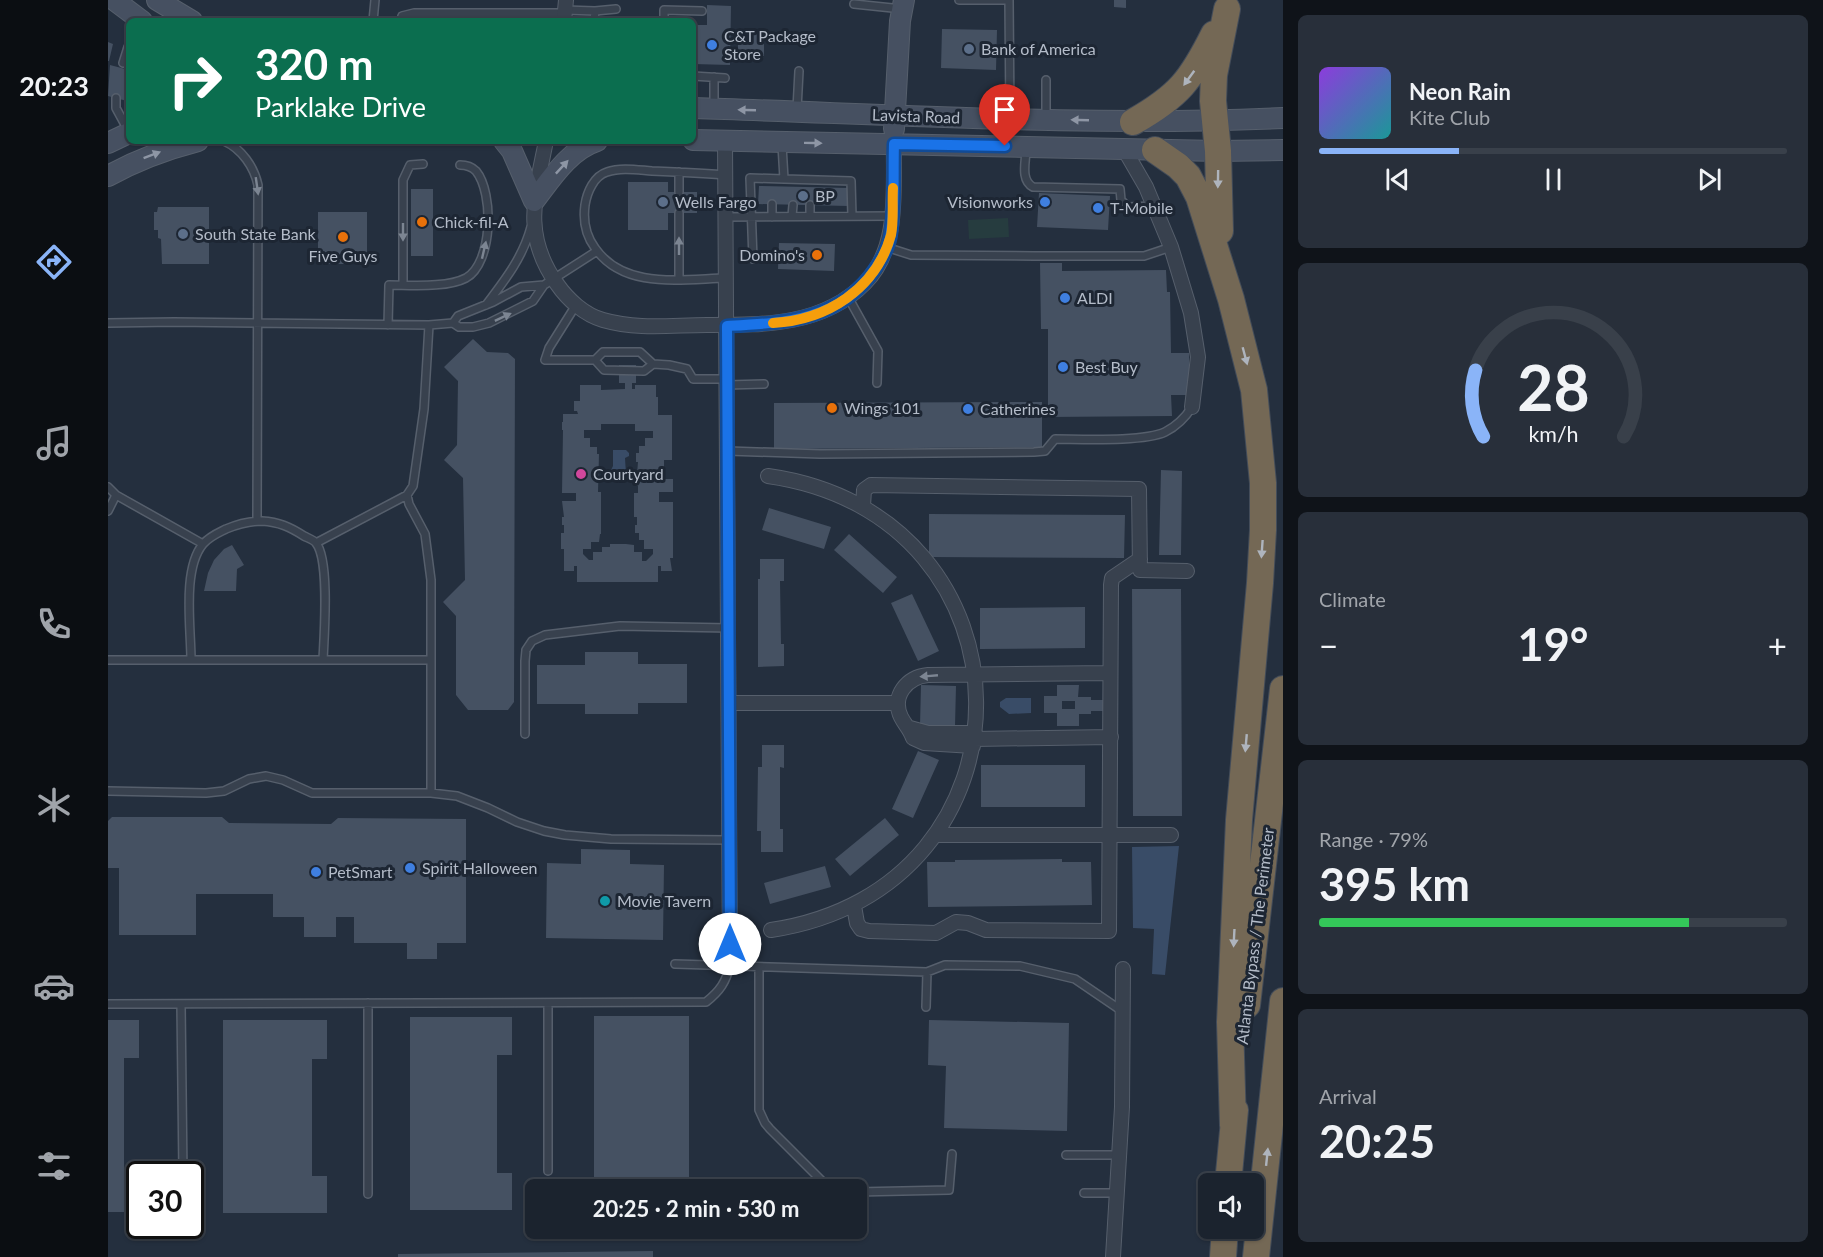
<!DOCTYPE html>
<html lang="en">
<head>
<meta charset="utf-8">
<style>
  :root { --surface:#1b232e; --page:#282f3a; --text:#f1f3f6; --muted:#a0a4aa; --line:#39404a; --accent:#8ab4f8 }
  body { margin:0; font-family:Lato,sans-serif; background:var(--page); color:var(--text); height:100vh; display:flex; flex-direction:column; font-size:22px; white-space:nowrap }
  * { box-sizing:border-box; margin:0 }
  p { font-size:20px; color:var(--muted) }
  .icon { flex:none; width:33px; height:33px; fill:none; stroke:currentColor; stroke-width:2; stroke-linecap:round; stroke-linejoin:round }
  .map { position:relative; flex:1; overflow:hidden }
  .panel { display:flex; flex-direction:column; gap:15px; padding:15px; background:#0f1319; width:540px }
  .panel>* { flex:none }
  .banner { position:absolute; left:18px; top:18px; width:570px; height:126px; border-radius:9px; box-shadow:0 2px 4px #0004,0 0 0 2px var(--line); background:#0b6e4f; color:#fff; overflow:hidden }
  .controls { position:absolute; left:1090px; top:1173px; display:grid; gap:12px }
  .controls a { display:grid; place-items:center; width:66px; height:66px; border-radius:9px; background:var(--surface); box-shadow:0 2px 4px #0004,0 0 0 2px var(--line); font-size:30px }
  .speed { position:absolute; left:18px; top:1161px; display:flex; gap:12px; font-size:30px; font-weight:700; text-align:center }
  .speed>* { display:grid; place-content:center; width:78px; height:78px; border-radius:50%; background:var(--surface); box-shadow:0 2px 4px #0004,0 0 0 2px var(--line); line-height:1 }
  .speed .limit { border:3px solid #111; border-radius:9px; background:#fff; color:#111 }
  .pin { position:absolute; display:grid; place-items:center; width:51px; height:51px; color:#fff; margin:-62px -26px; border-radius:50% 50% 50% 0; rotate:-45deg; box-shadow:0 0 6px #0007 }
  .pin .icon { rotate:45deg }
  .me { position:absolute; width:66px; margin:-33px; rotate:0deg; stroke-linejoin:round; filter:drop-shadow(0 0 4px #0008) }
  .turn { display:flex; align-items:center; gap:21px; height:126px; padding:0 30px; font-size:27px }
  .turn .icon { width:78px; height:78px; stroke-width:2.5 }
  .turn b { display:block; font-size:42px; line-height:51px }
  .big { font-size:45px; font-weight:700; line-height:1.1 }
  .panel .widget { flex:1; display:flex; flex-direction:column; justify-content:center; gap:9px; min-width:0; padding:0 21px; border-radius:9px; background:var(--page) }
  .panel .dial { align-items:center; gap:0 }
  .dial svg { height:156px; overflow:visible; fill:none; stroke:var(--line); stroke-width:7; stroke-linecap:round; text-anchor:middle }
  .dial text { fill:var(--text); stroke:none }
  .song { display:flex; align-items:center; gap:18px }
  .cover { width:72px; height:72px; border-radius:9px; background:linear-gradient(135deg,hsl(270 70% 55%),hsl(180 70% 35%)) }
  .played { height:6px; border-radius:3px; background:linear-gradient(90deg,var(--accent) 30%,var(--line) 30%) }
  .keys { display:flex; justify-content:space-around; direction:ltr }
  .heat { display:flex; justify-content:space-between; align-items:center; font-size:33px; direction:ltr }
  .charge { height:9px; border-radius:4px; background:linear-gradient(90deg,#34c759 79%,var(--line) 0) }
  .trip { position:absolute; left:417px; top:1179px; width:342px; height:60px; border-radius:9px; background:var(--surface); box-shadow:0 2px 4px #0004,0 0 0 2px var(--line); font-weight:700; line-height:60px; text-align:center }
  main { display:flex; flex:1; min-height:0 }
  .menu { display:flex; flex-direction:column; width:108px; justify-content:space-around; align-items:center; background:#0b0e12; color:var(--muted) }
  .menu .icon { width:42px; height:42px }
  .menu .selected { color:var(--accent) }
  .menu b { font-size:27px; color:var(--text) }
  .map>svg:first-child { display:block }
  .green { fill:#263c3f }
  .water { fill:#394c67 }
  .building { fill:#455162; fill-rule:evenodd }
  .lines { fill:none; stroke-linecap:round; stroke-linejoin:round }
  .lane-casing { stroke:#565f6c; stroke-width:10 }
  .street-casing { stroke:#565f6c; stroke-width:16 }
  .secondary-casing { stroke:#565f6c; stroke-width:22 }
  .highway-casing { stroke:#434c59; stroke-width:28 }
  .lane { stroke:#38414e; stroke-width:7 }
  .street { stroke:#38414e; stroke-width:14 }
  .secondary { stroke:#465061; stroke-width:20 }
  .highway { stroke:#746855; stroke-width:26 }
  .oneway { fill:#aeb4bd }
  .oneway2 { fill:#8e96a5 }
  .oneway3 { fill:#7c8592 }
  .route-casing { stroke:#114b97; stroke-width:15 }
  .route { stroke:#1a73e8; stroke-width:10 }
  .slow { stroke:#f59e0b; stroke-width:10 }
  .shop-dot { fill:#3f7fe0; stroke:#1d2633; stroke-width:2 }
  .service-dot { fill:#5c6f8a; stroke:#1d2633; stroke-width:2 }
  .food-dot { fill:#e8710a; stroke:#1d2633; stroke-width:2 }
  .hotel-dot { fill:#d1479c; stroke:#1d2633; stroke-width:2 }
  .culture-dot { fill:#0f9aa8; stroke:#1d2633; stroke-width:2 }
  .labels { text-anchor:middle; stroke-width:6; stroke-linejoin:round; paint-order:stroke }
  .poi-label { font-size:16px; fill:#b4bcc9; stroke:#1d2633; text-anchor:start }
  .street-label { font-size:16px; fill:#b4bcc9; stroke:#1d2633 }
</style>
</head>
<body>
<main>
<nav class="menu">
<b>20:23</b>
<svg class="icon selected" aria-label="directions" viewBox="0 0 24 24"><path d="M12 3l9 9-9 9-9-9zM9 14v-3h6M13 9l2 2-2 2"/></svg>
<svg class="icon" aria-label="music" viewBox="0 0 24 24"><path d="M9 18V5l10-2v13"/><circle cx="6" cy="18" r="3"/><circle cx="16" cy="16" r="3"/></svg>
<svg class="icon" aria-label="phone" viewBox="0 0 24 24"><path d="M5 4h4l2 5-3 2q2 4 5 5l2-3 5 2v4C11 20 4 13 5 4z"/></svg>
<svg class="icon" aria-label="climate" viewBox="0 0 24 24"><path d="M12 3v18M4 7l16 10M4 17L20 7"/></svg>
<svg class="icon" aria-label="car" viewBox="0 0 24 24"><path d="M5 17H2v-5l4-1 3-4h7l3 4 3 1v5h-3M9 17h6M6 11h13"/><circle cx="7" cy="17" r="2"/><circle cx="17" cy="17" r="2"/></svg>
<svg class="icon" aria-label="filters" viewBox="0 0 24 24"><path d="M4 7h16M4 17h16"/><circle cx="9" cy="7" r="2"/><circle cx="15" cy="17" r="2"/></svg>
</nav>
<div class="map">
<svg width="1175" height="1257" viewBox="0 0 1175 1257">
  <rect width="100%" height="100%" fill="#242f3e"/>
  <path class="green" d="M900 218 901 237 861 239 860 220Z"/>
  <path class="water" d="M505 450H518L521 453V456L517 458 518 474H505L502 472 505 466Z
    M898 698H923V713L901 714 892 707V702Z
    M1071 846 1057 975 1044 974 1046 929 1025 928 1024 847Z"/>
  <path class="building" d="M1006 0H1018V8L1006 7Z
    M599 5 623 6 622 65 585 64V25H599Z
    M834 29 889 30 888 70 833 68Z
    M630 30H656V56H630Z
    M0 42 5 44 1 61H0Z
    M2 65 21 70V91L19 101 0 96Z
    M520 182H560V192H589V213H560V230H520Z
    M651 186 741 188 740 206 650 204Z
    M303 189H325V256H303Z
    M931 193 1002 196 1000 230 929 227Z
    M50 207H101V264H54L53 239 50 238V230H46V212H49Z
    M210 212H259V264H210Z
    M671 243 727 244 726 271 670 269Z
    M932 263H954V271L1058 270 1059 292H1062L1063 353H1081V395H1063L1064 416 940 417V329H933Z
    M365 339 379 352 400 353 407 359 406 702 400 710H360L348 695V616L335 602 357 580 355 478 336 460 349 445 350 381 336 367Z
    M511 365H528V383H524V389H527V385H548V397H550V415H564V460H556V479H565V492H551V502H565V558H562L564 571H553V566H550V582H469V566H466V571H456V549H453V533H456V525H454V517H456L454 501H468V493H454L455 430H454V422H455V414H470L469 411H466V401H472V385H493V390L517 389V383H511ZM493 424H527V431H545V438H537V446H531V453H528V462H530L528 486H530V493H526V517H529V525H527V533H531V540H536V549H545V554L538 561H534V552H526V545L518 544H502V547H494V552H485V560H481L475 554V549H483V542H491L492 534H493V492H490L491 454H489V447H482V438H476V430H493Z
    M934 402V447L666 449V403Z
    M1053 470 1074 471 1073 555H1051Z
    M661 508 723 527 716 549 654 530Z
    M821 514 1017 515 1016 558 821 557Z
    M741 534 789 577 775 593 726 550Z
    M124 545 136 565 129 569 128 591H96L100 573 106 560 116 549Z
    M652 559H676V581H672L673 644H676V666L650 667V579H652Z
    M1024 589H1073L1074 816H1025Z
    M804 594 831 651 810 661 783 603Z
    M977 607V648L872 649V608Z
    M477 652H530V664H579V703H530V714H477V704H429V665H477Z
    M813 685 848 686 847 726H812Z
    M949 685H971L970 697H983V700H995V711H983V714H971V726H949V713H936V696H949ZM954 701H967V709H954Z
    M654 745H676V768L672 767V829H675V852H653V831H649L650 767H654Z
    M810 751 831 760 805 818 784 809Z
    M873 765H977V807H873Z
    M4 817H114L121 823 223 824 230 818 358 819V943H329V959H299V943H246V917H228V937H196V917H165V894H88V935H11V868H0V821Z
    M777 818 791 835 742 876 727 859Z
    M473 849 522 850V864L556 865 555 940 438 938 439 863 473 864Z
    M954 859V862H983L984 905 820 907 819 862H847V860Z
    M717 866 723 887 662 904 656 883Z
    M486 1016H581V1190H486Z
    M302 1017H404V1055H389V1173H404V1210H302Z
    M0 1020H31V1058H16V1175H31V1212H0Z
    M115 1020H219V1059H204V1176H219V1213H115Z
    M821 1020 961 1023 959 1131 836 1128 838 1066 820 1065Z
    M545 1251V1257H290V1254Z"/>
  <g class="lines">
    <defs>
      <path id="lane" d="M851 0H901
        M901 0 902 118
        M746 4 794 9
        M457 10 487 11 508 9
        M265 21 267 0
        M293 21 294 16 306 13H457
        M486 21 487 11
        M556 21V10L594 11
        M15 63 20 47
        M585 76 617 78
        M8 98V108L21 132
        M606 107V77
        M689 109 691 71
        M938 119V80
        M116 141C134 149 146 167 150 185L149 521
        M918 149C918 161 912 180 925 187L1012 189 1013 200 1020 207 1046 206
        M571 172V192
        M618 175C593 173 569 172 544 171 530 170 513 167 499 172 486 176 479 192 477 205 475 220 478 236 487 248 516 290 574 279 619 278
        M676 179 743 181 744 216
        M664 204V217
        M571 213V279
        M684 216 685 205
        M702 216V205
        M618 217 784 216
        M778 247 803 255 926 256H1036L1063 247
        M645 259 642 178 676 179 674 145
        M295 285V180L302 165 315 164
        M740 297 770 351 769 383
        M378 305C397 280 415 257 423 227
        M468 305 441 348 437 360H487L495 352H532L545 364
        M0 323 66 322 321 325 345 323 351 327H365L381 323 425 301 436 285
        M345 323 350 316 385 302 413 287 436 285 489 251
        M280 325 281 285C303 285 339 288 358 278 385 263 386 193 368 171 363 166 358 165 352 165
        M487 360 496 370 536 371 545 364 561 365 579 369 585 379H619
        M619 385 656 384
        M620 451 712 454 926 452 937 451 947 439C973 439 1036 442 1057 432 1069 426 1077 418 1084 407
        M0 487 8 495 95 544
        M299 495 301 504 317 534 323 580V793
        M0 511 8 495
        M208 543 299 495 305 486 316 409 321 325
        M0 660H322
        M83 660C83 628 74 569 95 544 102 536 110 533 118 529 130 524 141 521 154 521 171 522 182 527 196 536 200 538 206 540 208 543 222 560 216 637 215 660
        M417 734V661L418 650 424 641 437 635 512 626 621 628
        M0 791 98 793 116 791 141 779 158 776 175 780 204 793H323L349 796 380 808 409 822 436 831 457 835 503 839 622 840
        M567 964 819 972 837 965 912 966 967 979 1014 1011
        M651 967V1110L657 1123 662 1129 720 1187 726 1190
        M0 1004 598 1002C612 991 618 982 622 965
        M73 1004 75 1174
        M818 1007 819 972
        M958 1155H1011
        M440 1171V1003
        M748 1192 841 1190 844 1154
        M976 1193H1009
        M260 1194V1003"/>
      <path id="street" d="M456 21 458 0
        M438 141C427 196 414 235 449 284 460 300 477 315 495 320 530 330 564 325 599 325 655 325 715 326 757 283 792 248 785 190 786 144
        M617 141 622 965
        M1016 149 1038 187 1063 247 1083 313 1090 357 1084 407
        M660 476C936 515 938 889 663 930
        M755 506 756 490 763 485 1031 489 1032 570 1079 571
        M621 703H790
        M802 728 820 733H867
        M866 739 1003 737
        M865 746 816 743 805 738C802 729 797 725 793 717 783 696 799 677 820 675L1001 673
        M827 835H1063
        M746 906 749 923 753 929 761 931 828 933 848 922 860 923 878 930 1001 931 1003 585 1004 578 1032 559
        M1005 1257 1014 1107 1015 969"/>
      <path id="secondary" d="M6 0 34 21
        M49 0 84 21
        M585 108C781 114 979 127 1175 118
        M786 129 792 21 796 0
        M585 140 1110 151 1175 150
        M396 141 404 151 426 201C443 179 461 150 489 141
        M0 143 21 133
        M0 176C29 160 59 149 90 141"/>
      <path id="highway" d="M1025 122C1071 96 1083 80 1106 34
        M1047 150 1070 166 1080 176 1091 197 1123 299 1146 390 1155 483V530L1152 583 1131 820 1122 1022 1125 1125
        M1112 231 1110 151 1105 101 1106 75 1119 9
        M1139 1005 1175 689
        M1120 1184 1127 1110
        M1115 1257 1117 1228
        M1148 1257 1175 1001"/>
    </defs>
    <use href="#lane" class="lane-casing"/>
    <use href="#street" class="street-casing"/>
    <use href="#secondary" class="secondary-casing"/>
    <use href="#highway" class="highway-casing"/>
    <use href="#lane" class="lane"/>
    <use href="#street" class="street"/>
    <use href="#secondary" class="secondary"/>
    <use href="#highway" class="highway"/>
  </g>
  <defs><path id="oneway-solid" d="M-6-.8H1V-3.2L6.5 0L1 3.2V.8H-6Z" transform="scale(1.5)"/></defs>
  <g class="oneway">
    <use href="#oneway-solid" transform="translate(1081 78) rotate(126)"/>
    <use href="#oneway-solid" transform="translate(1110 179) rotate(91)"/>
    <use href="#oneway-solid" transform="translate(1137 356) rotate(75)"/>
    <use href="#oneway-solid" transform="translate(1154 549) rotate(94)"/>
    <use href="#oneway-solid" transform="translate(1138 743) rotate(95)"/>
    <use href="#oneway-solid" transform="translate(1126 938) rotate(93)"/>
    <use href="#oneway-solid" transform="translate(1159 1157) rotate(-84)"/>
  </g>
  <g class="oneway2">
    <use href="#oneway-solid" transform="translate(639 110) rotate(-178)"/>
    <use href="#oneway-solid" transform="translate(972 120) rotate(-178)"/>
    <use href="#oneway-solid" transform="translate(705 143) rotate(1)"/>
    <use href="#oneway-solid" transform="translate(44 155) rotate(-21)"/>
    <use href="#oneway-solid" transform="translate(454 167) rotate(-47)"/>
  </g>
  <g class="oneway3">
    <use href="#oneway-solid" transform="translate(149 186) rotate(82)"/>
    <use href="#oneway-solid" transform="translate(295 232) rotate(90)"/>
    <use href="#oneway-solid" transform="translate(571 246) rotate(-90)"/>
    <use href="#oneway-solid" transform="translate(376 250) rotate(-77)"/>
    <use href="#oneway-solid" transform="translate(395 317) rotate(-25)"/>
    <use href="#oneway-solid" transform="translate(821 676) rotate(175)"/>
  </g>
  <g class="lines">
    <defs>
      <path id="route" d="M622 944 619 326C676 323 732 321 767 269 774 259 782 244 783 232 787 203 785 173 786 144L897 146"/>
    </defs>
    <use href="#route" class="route-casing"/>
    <use href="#route" class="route"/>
    <path class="slow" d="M665 323C719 320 768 289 783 235 786 221 784 203 785 188"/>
  </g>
  <g class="shop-dot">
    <circle cx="604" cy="45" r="6"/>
    <circle cx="937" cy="202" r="6"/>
    <circle cx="990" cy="208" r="6"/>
    <circle cx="957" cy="298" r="6"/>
    <circle cx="955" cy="367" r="6"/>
    <circle cx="860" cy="409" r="6"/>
    <circle cx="302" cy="868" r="6"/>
    <circle cx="208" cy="872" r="6"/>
  </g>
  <g class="service-dot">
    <circle cx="861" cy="49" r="6"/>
    <circle cx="695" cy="196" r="6"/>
    <circle cx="555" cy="202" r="6"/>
    <circle cx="75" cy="234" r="6"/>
  </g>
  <g class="food-dot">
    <circle cx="314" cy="222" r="6"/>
    <circle cx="235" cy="237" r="6"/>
    <circle cx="709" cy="255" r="6"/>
    <circle cx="724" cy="408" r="6"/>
  </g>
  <circle class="hotel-dot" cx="473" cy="474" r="6"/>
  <circle class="culture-dot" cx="497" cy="901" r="6"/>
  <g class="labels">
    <g class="poi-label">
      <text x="616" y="42">C&amp;T Package<tspan x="616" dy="18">Store</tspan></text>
      <text x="873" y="55">Bank of America</text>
      <text x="707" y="202">BP</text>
      <text x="567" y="208">Wells Fargo</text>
      <text x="925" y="208" text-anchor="end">Visionworks</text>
      <text x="1002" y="214">T-Mobile</text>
      <text x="326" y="228">Chick-fil-A</text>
      <text x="87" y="240">South State Bank</text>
      <text x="697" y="261" text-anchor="end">Domino's</text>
      <text x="235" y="262" text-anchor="middle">Five Guys</text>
      <text x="969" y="304">ALDI</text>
      <text x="967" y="373">Best Buy</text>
      <text x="736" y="414">Wings 101</text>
      <text x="872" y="415">Catherines</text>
      <text x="485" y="480">Courtyard</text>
      <text x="314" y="874">Spirit Halloween</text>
      <text x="220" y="878">PetSmart</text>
      <text x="509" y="907">Movie Tavern</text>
    </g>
    <g class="street-label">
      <text transform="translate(808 116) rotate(2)" y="6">Lavista Road</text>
      <text transform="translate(1147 936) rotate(-83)" y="6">Atlanta Bypass / The Perimeter</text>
    </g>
  </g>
</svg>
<div class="controls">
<a><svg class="icon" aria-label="sound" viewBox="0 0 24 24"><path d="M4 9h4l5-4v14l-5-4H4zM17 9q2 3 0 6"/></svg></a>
</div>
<div class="speed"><div class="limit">30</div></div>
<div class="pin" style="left:897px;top:146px;background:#d93025"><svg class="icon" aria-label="arrive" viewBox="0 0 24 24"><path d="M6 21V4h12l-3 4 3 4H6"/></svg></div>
<svg class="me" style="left:622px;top:944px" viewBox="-20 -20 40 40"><circle r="19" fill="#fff"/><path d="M0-13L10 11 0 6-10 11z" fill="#1a73e8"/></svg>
<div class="trip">20:25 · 2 min · 530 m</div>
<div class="banner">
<div class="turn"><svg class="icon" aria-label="right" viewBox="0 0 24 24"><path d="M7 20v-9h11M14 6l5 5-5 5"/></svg><div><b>320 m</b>Parklake Drive</div></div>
</div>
</div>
<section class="panel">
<div class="widget">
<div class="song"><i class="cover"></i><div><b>Neon Rain</b><p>Kite Club</p></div></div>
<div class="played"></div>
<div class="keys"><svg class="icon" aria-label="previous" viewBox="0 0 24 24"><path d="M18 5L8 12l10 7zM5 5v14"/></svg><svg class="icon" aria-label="pause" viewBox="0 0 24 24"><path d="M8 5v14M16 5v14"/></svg><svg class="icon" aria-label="next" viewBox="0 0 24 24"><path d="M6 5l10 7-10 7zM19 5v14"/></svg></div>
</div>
<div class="widget dial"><svg viewBox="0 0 100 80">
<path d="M14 69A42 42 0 1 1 86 69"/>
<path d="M14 69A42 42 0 0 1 10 35" stroke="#8ab4f8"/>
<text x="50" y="56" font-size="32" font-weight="700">28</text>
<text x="50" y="72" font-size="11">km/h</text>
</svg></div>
<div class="widget"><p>Climate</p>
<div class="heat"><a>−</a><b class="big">19°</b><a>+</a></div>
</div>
<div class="widget"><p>Range · 79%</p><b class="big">395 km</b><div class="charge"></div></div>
<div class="widget"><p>Arrival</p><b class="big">20:25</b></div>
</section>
</main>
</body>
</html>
